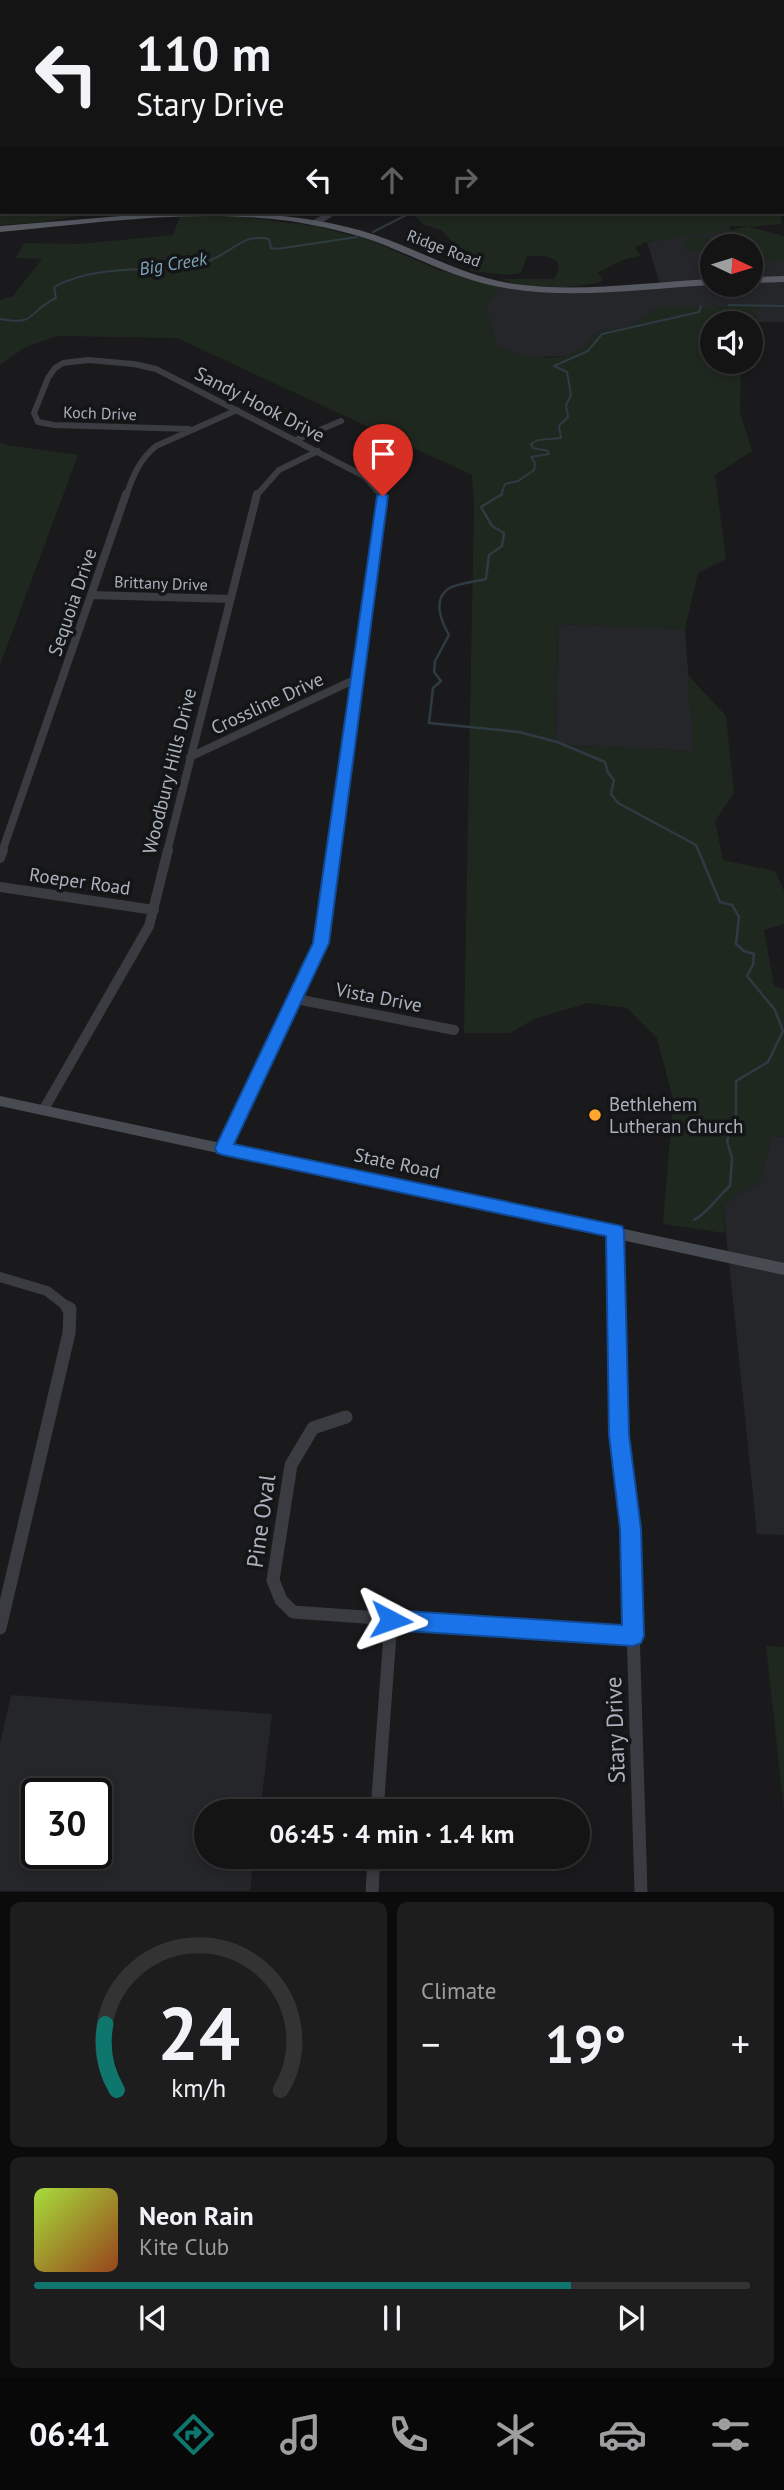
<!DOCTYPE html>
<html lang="en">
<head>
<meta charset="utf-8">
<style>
  :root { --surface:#141415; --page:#1d1d1e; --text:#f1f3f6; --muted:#9d9ea0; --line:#333334; --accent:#0f766e }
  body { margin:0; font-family:"PT Sans",sans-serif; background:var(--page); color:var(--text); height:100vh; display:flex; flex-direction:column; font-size:26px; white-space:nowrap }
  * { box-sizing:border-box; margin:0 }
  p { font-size:23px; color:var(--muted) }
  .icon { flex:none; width:38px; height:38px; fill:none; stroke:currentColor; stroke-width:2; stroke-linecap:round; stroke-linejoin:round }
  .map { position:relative; height:1892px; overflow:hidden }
  .drawer { display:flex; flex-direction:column; gap:10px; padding:10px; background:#0b0b0c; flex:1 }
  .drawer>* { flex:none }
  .top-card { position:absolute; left:0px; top:0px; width:784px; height:214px; box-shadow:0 4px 10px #0003,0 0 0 2px var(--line); background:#141415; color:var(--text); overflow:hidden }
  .needle { width:46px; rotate:94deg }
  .tools { position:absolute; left:700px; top:234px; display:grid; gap:14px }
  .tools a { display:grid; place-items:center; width:63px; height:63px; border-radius:50%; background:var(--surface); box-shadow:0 4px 10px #0003,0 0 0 2px var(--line); font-size:35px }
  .speed { position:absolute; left:21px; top:1778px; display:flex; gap:14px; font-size:35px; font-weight:700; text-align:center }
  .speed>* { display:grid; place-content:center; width:91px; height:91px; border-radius:50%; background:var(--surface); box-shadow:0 4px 10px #0003,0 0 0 2px var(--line); line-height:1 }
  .speed .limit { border:4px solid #111; border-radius:10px; background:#fff; color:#111 }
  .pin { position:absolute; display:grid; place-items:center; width:60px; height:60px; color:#fff; margin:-72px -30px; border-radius:50% 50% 50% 0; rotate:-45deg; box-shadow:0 0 7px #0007 }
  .pin .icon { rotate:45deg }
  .me { position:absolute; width:77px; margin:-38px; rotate:94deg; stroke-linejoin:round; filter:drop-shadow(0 0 5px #0008) }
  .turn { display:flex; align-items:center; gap:24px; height:147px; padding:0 21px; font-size:32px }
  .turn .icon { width:91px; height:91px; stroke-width:2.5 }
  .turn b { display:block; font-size:49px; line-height:60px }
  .lanes { display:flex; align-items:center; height:66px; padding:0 21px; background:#0003; justify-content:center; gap:35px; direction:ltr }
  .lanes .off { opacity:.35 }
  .big { font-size:52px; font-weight:700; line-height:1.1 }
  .drawer .card { flex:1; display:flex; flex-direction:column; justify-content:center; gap:10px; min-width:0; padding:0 24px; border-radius:10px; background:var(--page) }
  .drawer .dial { align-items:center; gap:0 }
  .dial svg { height:182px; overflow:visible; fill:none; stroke:var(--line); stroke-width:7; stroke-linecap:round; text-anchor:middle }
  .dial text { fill:var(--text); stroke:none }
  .song { display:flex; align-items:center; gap:21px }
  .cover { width:84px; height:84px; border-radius:10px; background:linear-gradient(135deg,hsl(80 70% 55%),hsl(20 70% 35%)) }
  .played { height:7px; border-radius:4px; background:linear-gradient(90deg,var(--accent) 75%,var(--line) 75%) }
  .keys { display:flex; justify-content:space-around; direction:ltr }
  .heat { display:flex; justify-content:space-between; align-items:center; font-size:38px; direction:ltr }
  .drawer .tiles { flex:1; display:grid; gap:10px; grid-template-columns:1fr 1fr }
  .card:last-child { grid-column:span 2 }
  .trip { position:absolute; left:194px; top:1799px; width:396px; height:70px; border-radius:35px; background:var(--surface); box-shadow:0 4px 10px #0003,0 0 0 2px var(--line); font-weight:700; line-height:70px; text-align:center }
  .tabs { display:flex; height:112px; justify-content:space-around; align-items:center; background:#080808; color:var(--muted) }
  .tabs .icon { width:49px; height:49px }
  .tabs .current { color:var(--accent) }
  .tabs b { font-size:32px; color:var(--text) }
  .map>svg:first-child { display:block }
  .built { fill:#252629; fill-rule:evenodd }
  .green { fill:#1f281f }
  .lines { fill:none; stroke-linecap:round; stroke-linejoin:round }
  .stream-far1 { stroke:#2e3b42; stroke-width:2 }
  .stream { stroke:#2e3b42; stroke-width:2.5 }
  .street-far4 { stroke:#3a3c42; stroke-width:5 }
  .street-far3 { stroke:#3a3c42; stroke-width:6 }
  .street-far2 { stroke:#3a3c42; stroke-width:8 }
  .street-far1 { stroke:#3a3c42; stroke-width:10 }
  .street { stroke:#3a3c42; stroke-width:13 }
  .secondary { fill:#484b52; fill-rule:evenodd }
  .primary { fill:#565961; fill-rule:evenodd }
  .route { fill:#1a73e8; stroke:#114b97; stroke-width:2 }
  .poi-dot { fill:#ffa62f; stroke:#141517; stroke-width:2.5 }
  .labels { text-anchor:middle; stroke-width:7; stroke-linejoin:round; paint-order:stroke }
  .far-street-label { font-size:16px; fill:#abb2bd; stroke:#141517 }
  .far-water-label { font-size:18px; font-style:italic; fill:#80a4ba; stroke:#141517 }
  .street-label { font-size:19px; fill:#abb2bd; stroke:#141517 }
  .poi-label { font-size:19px; fill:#abb2bd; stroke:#141517; text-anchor:start }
  .near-street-label { font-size:23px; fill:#abb2bd; stroke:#141517 }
</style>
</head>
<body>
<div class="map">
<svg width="784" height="1892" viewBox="0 0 784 1892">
  <rect width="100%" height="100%" fill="#1a1a1c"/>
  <path class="built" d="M757 230 784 259V322H754L758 308 658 307 633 326 596 333 584 348 572 355 530 358 497 347 485 305 500 286 538 290 660 284 647 242 713 231ZM712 247H751V285H712Z
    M558 624 685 629 694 751 556 745Z
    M772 1136 784 1137V1535L757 1534 723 1204 759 1183Z
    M11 1695 272 1714 260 1811H206V1857H254L250 1891H0V1744ZM37 1794H96V1853H37Z"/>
  <path class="green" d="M0 63 2 212H78L74 217 43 222 0 225Z
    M411 212H780L782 224 749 227 784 236V261L751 260V256H761L758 242 731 235 732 230 748 226H730V231L646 242 635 247 641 256 625 259 597 273 602 277 601 282C572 289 528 290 501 279H554L559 268 557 261 546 256H527L521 273 509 275 471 271 472 253 457 246 441 230 424 225Z
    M180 216H236L315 226 370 240 436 269 500 286 485 305 497 347C535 360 569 367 596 333L633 326 658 307H759L751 332V324H712V362H741L740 412 752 451 715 475 726 559 698 573 685 629 558 624 556 745 693 751 688 675 726 716 734 793 715 821 723 860 775 871 784 891V924L764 930 774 986 784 989V1137L772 1136 759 1183 723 1204 725 1233 663 1224 673 1099 657 1038 627 1008 588 1003 534 1019 510 1033H464L474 505 472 475 177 338 57 336 24 348 0 365V300L13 296 42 259 16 258 24 243 79 244 173 235Z
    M695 237 718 238 723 247H712V251L684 250 682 244Z
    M0 442 7 445 78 455 0 665Z
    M766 1646 784 1647V1810Z"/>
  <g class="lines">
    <path class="stream-far1" d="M373 232 412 212
      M729 305 784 306
      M0 319C37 326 27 312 56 298L54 287C99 262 156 274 205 262 229 256 242 232 269 239L271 248 277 249 357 237
      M501 496 505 484 518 481 534 470 535 463 531 457 549 454 548 451 533 448 531 444 538 440 561 438 559 426 568 417 566 405 571 395 567 372 554 366 588 351 602 334 699 312 701 306"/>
    <path class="stream" d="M502 494 481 507 492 526 504 533 502 546 489 555 486 579C475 582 457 583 448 589 432 600 442 623 449 635L435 661 434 672 441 681 433 688 429 723 519 732 557 742 605 762 608 773 614 780 611 794 618 803 696 845 720 902 732 905 739 917 736 944 744 951 754 954 753 965 747 976 775 1010 783 1031 768 1062 736 1081V1115L727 1141 732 1158 730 1186C717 1197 709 1212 694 1220"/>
    <path class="street-far4" d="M170 0 176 2
      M324 218 335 212"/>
    <path class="street-far3" d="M316 222 327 216
      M189 429 54 425 38 422 34 413 48 378 55 368 63 363 88 360 134 364 156 369 364 476 382 496
      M296 440 341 421
      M126 496C133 476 139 460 156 446L237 410
      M256 496 279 470 318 451"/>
    <path class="street-far2" d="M91 595 230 599
      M190 757 358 678
      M2 852 126 494
      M167 852 257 494
      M334 852 384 501 381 494"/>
    <path class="street-far1" d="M0 858 3 850
      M0 887 154 910
      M296 999 454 1030
      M44 1109 149 926 168 850
      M223 1148 321 943 334 850
      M615 1231 617 1308
      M0 1277 47 1291 69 1308"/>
    <path class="street" d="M616 1307 619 1435 630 1529 641 1892
      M346 1417 313 1428 291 1465 273 1580 281 1600 293 1612 633 1636
      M0 1628 69 1333 70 1309 67 1307
      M377 1811 391 1620
      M372 1892 374 1857"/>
    <path class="secondary" d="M743 0H749L750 2H744Z
      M782 161H784V173H782Z
      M0 1096 784 1263V1275L0 1106Z"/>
    <path class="primary" d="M170 212C240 212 308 213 375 235 422 251 465 277 515 284 580 293 647 282 712 279V285C638 289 559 302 486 284 450 275 417 258 382 244 353 233 321 226 290 221 194 208 96 223 0 232V226Z
      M784 276V282L751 283V277Z"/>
  </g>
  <path class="route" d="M383 492 388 496 329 943 234 1144 622 1226 624 1231 629 1435 641 1529 644 1636 641 1643 633 1646 391 1630 383 1627 380 1620 383 1612 391 1610 622 1625 620 1529 609 1435 606 1236 223 1155 217 1153 215 1148 313 943 377 496Z"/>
  <circle class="poi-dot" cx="595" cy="1115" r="7"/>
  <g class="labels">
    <g class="far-street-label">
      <text transform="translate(444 248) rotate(21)" y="6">Ridge Road</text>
      <text transform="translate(100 413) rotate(2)" y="6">Koch Drive</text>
      <text transform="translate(161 583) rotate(2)" y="6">Brittany Drive</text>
    </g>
    <g class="far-water-label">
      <text transform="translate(173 264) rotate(-9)" y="6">Big Creek</text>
    </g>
    <g class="street-label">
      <text transform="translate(260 404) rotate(27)" y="7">Sandy Hook Drive</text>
      <text transform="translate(72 602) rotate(-71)" y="7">Sequoia Drive</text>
      <text transform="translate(267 703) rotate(-25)" y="7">Crossline Drive</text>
      <text transform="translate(169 771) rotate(-76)" y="7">Woodbury Hills Drive</text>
      <text transform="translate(80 881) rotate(8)" y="7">Roeper Road</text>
      <text transform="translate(379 997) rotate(11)" y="7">Vista Drive</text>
      <text transform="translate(397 1163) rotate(12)" y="7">State Road</text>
    </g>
    <g class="poi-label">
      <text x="609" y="1111">Bethlehem<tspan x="609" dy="22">Lutheran Church</tspan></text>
    </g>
    <g class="near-street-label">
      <text transform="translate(261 1521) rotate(-82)" y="8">Pine Oval</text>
      <text transform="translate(615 1730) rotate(-92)" y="8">Stary Drive</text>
    </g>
  </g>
</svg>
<div class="tools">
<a><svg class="needle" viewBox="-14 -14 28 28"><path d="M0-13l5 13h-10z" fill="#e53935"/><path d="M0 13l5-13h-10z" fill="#9d9ea0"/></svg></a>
<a><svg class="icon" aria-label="sound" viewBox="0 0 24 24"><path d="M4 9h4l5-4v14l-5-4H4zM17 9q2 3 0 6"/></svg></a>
</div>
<div class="speed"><div class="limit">30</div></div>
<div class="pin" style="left:383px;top:496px;background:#d93025"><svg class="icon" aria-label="arrive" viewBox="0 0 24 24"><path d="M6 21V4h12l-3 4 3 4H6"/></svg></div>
<svg class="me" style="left:391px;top:1620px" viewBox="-20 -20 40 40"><path d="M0-17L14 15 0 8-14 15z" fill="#1a73e8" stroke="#fff" stroke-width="4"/></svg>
<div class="trip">06:45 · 4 min · 1.4 km</div>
<div class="top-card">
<div class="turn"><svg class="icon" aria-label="left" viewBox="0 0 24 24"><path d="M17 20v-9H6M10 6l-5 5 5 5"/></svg><div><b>110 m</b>Stary Drive</div></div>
<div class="lanes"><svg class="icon" aria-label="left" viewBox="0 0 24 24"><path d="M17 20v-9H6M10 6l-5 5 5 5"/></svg><svg class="icon off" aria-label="ahead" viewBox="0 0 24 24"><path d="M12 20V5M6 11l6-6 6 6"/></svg><svg class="icon off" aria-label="right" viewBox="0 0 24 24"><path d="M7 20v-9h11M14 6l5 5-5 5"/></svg></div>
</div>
</div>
<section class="drawer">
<div class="tiles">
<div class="card dial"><svg viewBox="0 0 100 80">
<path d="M14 69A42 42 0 1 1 86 69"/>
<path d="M14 69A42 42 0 0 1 9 40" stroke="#0f766e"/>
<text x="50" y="56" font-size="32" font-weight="700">24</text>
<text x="50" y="72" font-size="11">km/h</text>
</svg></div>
<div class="card"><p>Climate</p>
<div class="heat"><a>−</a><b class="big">19°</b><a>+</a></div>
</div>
<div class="card">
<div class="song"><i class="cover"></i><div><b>Neon Rain</b><p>Kite Club</p></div></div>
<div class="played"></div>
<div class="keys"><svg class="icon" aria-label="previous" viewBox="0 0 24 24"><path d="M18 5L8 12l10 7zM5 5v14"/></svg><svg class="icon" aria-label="pause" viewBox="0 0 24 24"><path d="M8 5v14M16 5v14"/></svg><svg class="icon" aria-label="next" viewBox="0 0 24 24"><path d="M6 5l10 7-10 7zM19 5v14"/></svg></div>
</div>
</div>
</section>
<nav class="tabs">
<b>06:41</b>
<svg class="icon current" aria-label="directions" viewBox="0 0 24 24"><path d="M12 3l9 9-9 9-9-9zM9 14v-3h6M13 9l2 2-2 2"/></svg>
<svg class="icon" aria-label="music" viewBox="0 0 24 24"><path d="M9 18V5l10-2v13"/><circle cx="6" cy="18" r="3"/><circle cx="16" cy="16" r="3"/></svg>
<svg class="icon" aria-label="phone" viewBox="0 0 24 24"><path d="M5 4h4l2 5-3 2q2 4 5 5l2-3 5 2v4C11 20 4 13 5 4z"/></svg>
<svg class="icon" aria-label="climate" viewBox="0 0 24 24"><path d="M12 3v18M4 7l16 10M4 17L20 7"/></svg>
<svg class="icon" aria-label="car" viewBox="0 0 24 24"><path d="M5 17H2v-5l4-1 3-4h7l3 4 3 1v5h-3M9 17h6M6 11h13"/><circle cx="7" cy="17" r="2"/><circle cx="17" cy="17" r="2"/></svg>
<svg class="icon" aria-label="filters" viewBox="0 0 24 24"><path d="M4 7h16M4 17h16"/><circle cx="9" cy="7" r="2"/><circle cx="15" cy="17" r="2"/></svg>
</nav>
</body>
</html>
